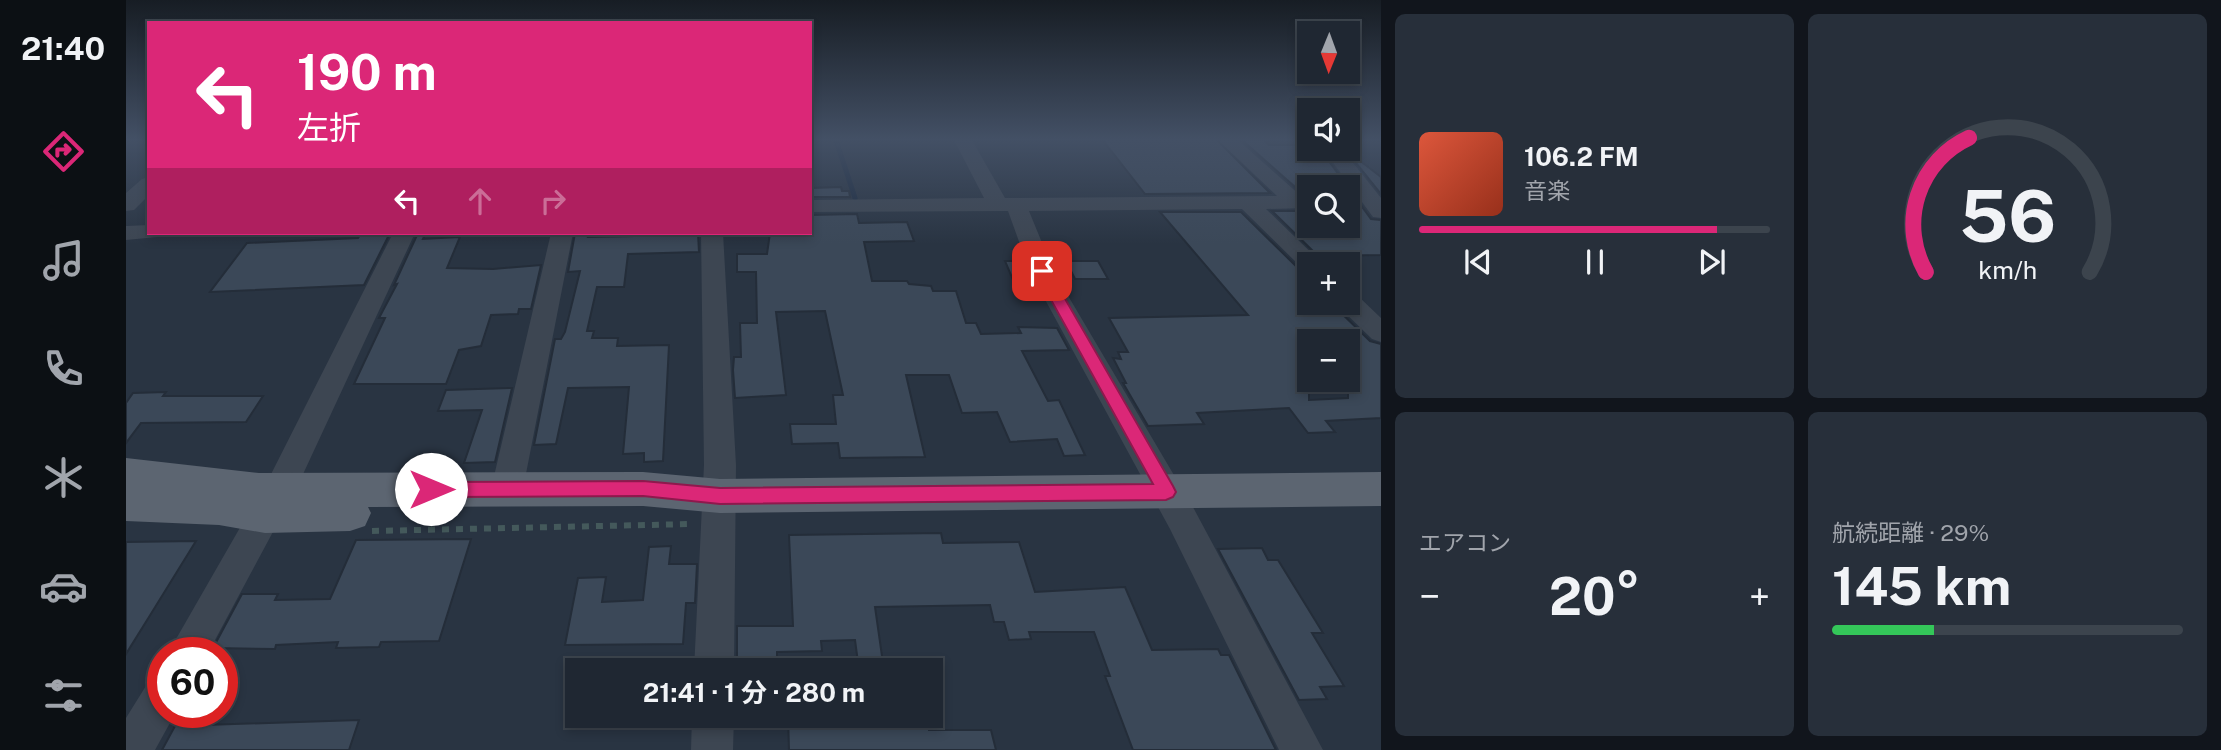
<!DOCTYPE html>
<html lang="ja">
<head>
<meta charset="utf-8">
<style>
  :root { --surface:#1f2732; --page:#272f3a; --text:#f1f3f6; --muted:#a1a5ac; --line:#3c444d; --accent:#db2777 }
  body { margin:0; font-family:"Public Sans","Noto Sans JP",sans-serif; background:var(--page); color:var(--text); height:100vh; display:flex; flex-direction:column; font-size:26px; white-space:nowrap }
  * { box-sizing:border-box; margin:0 }
  p { font-size:23px; color:var(--muted) }
  .icon { flex:none; width:38px; height:38px; fill:none; stroke:currentColor; stroke-width:2; stroke-linecap:round; stroke-linejoin:round }
  .map { position:relative; flex:1; overflow:hidden }
  .sheet { display:flex; flex-direction:column; gap:14px; padding:14px; background:#11151c; width:840px }
  .sheet>* { flex:none }
  .guide { position:absolute; left:21px; top:21px; width:665px; height:214px; border-radius:0px; box-shadow:0 4px 10px #0003,0 0 0 2px var(--line); background:#db2777; color:#fff; overflow:hidden }
  .needle { width:46px; rotate:181deg }
  .fabs { position:absolute; left:1171px; top:21px; display:grid; gap:14px }
  .fabs a { display:grid; place-items:center; width:63px; height:63px; border-radius:0px; background:var(--surface); box-shadow:0 4px 10px #0003,0 0 0 2px var(--line); font-size:35px }
  .speed { position:absolute; left:21px; top:637px; display:flex; gap:14px; font-size:35px; font-weight:700; text-align:center }
  .speed>* { display:grid; place-content:center; width:91px; height:91px; border-radius:50%; background:var(--surface); box-shadow:0 4px 10px #0003,0 0 0 2px var(--line); line-height:1 }
  .speed .limit { border:10px solid #d22; background:#fff; color:#111 }
  .pin { position:absolute; display:grid; place-items:center; width:60px; height:60px; color:#fff; margin:-30px; border-radius:14px; box-shadow:0 4px 10px #0006 }
  .me { position:absolute; width:77px; margin:-38px; rotate:90deg; stroke-linejoin:round; filter:drop-shadow(0 0 5px #0008) }
  .turn { display:flex; align-items:center; gap:24px; height:147px; padding:0 35px; font-size:32px }
  .turn .icon { width:91px; height:91px; stroke-width:2.5 }
  .turn b { display:block; font-size:49px; line-height:60px }
  .lanes { display:flex; align-items:center; height:66px; padding:0 35px; background:#0003; justify-content:center; gap:35px; direction:ltr }
  .lanes .off { opacity:.35 }
  .big { font-size:52px; font-weight:700; line-height:1.1 }
  .sheet .tile { flex:1; display:flex; flex-direction:column; justify-content:center; gap:10px; min-width:0; padding:0 24px; border-radius:10px; background:var(--page) }
  .sheet .dial { align-items:center; gap:0 }
  .dial svg { height:182px; overflow:visible; fill:none; stroke:var(--line); stroke-width:7; stroke-linecap:round; text-anchor:middle }
  .dial text { fill:var(--text); stroke:none }
  .song { display:flex; align-items:center; gap:21px }
  .cover { width:84px; height:84px; border-radius:10px; background:linear-gradient(135deg,hsl(10 70% 55%),hsl(10 70% 35%)) }
  .played { height:7px; border-radius:4px; background:linear-gradient(90deg,var(--accent) 85%,var(--line) 85%) }
  .keys { display:flex; justify-content:space-around; direction:ltr }
  .heat { display:flex; justify-content:space-between; align-items:center; font-size:38px; direction:ltr }
  .charge { height:10px; border-radius:5px; background:linear-gradient(90deg,#34c759 29%,var(--line) 0) }
  .sheet .tiles { flex:1; display:grid; gap:14px; grid-template-columns:repeat(2,1fr) }
  .trip { position:absolute; left:439px; top:658px; width:378px; height:70px; border-radius:0px; background:var(--surface); box-shadow:0 4px 10px #0003,0 0 0 2px var(--line); font-weight:700; line-height:70px; text-align:center }
  main { display:flex; flex:1; min-height:0 }
  .tab-bar { display:flex; flex-direction:column; width:126px; justify-content:space-around; align-items:center; background:#0c1014; color:var(--muted) }
  .tab-bar .icon { width:49px; height:49px }
  .tab-bar .current { color:var(--accent) }
  .tab-bar b { font-size:32px; color:var(--text) }
  .map>svg:first-child { display:block }
  .lines { fill:none; stroke-linecap:round; stroke-linejoin:round }
  .stream { stroke:#1c2b40; stroke-width:5 }
  .building { fill:#3b4858; stroke:#242d39; stroke-width:2; fill-rule:evenodd }
  .path { stroke:#44595b; stroke-width:6; stroke-dasharray:7 7; stroke-linecap:butt }
  .minor { fill:#3d4652; fill-rule:evenodd }
  .major { fill:#5c6571; fill-rule:evenodd }
  .route { fill:#db2777; stroke:#8e194d; stroke-width:2 }
</style>
</head>
<body>
<main>
<nav class="tab-bar">
<b>21:40</b>
<svg class="icon current" aria-label="directions" viewBox="0 0 24 24"><path d="M12 3l9 9-9 9-9-9zM9 14v-3h6M13 9l2 2-2 2"/></svg>
<svg class="icon" aria-label="music" viewBox="0 0 24 24"><path d="M9 18V5l10-2v13"/><circle cx="6" cy="18" r="3"/><circle cx="16" cy="16" r="3"/></svg>
<svg class="icon" aria-label="phone" viewBox="0 0 24 24"><path d="M5 4h4l2 5-3 2q2 4 5 5l2-3 5 2v4C11 20 4 13 5 4z"/></svg>
<svg class="icon" aria-label="climate" viewBox="0 0 24 24"><path d="M12 3v18M4 7l16 10M4 17L20 7"/></svg>
<svg class="icon" aria-label="car" viewBox="0 0 24 24"><path d="M5 17H2v-5l4-1 3-4h7l3 4 3 1v5h-3M9 17h6M6 11h13"/><circle cx="7" cy="17" r="2"/><circle cx="17" cy="17" r="2"/></svg>
<svg class="icon" aria-label="filters" viewBox="0 0 24 24"><path d="M4 7h16M4 17h16"/><circle cx="9" cy="7" r="2"/><circle cx="15" cy="17" r="2"/></svg>
</nav>
<div class="map">
<svg width="1255" height="750" viewBox="0 0 1255 750">
  <rect width="100%" height="100%" fill="#293442"/>
  <g class="lines">
    <path class="stream" d="M710 140 729 198"/>
  </g>
  <path class="building" d="M976 139H1090L1144 193 1019 194Z
    M1116 140H1138L1143 145H1172L1194 149 1245 219 1255 220V255L1192 256 1146 211H1183V226H1222V187H1183V193H1176Z
    M1219 149 1255 177V194Z
    M715 187 716 191H723L724 197H684V188Z
    M1034 212H1115L1175 271 1183 273V303H1208L1211 309 1244 341 1255 344V418L1200 421 1209 432 1182 433 1163 408 1071 413 1078 424 1022 426 997 383H1000L987 358 995 359 992 352H1002L983 318 1122 315ZM1183 341H1222V398L1183 400Z
    M731 214 733 223 781 222 788 241 738 242 746 281H781L783 284 805 286 807 291H830L840 323H850L855 334 895 333 892 327 931 328 943 350 896 351 922 401 933 400 959 455 938 456 931 439 884 442 871 412 836 413 823 375H780L799 457 714 458 712 443 666 444 664 424H710L707 395H717L699 311 650 312 660 395 609 398 607 370 608 357H615L614 323H631L630 272H611V254H641L644 233H684V215Z
    M235 233H264L238 285 84 292 121 243 232 238Z
    M292 233H300L297 239 334 237 321 268 367 269 415 265 405 309H393L392 314 365 315 355 346 333 350 320 384H228L259 318H253L271 284 268 285Z
    M449 233H463L462 237 508 236 509 233H572L573 252 502 254 498 287H471L461 331H468L466 338H492L491 346 543 345 537 461 518 462V453L497 454 503 387 442 388 430 444 408 445 429 339H435L439 332 454 271 442 272Z
    M879 261H897L905 280H887Z
    M940 261H972L982 279H949Z
    M386 388 369 462 338 463 356 410 312 411 320 390Z
    M40 392 37 396H137L120 422 15 423 0 443V403L7 393Z
    M815 533 817 543 893 542 909 592 999 587 1026 650 1092 649 1095 655H1103L1150 750H1007L979 676H984L968 632H903L905 639 883 640 878 622H868L864 605 749 607 758 670H733L729 640 695 641 696 651 651 652V670H611V626H667L663 535Z
    M345 539 313 641 255 642 253 647 210 648 212 642 150 645 149 649 87 648 116 594H152L149 600 204 599 230 540Z
    M70 541 23 617 0 654V542Z
    M545 546 543 564H571L569 603H560L557 644 439 645 452 578 480 577 476 602 517 600 523 547Z
    M1136 548 1142 560H1152L1197 633H1186L1218 686 1194 687 1201 699 1173 700 1092 549Z
    M662 716H801L803 730H865L870 750H663Z
    M233 720 223 750H36L49 726Z"/>
  <g class="lines">
    <path class="path" d="M246 531 566 524"/>
    <path class="minor" d="M828 140H846L879 198 1151 196 1092 140H1112L1175 196H1183V208L1140 209 1197 264H1183V271L1177 269 1116 209 903 211 928 272 1068 509 1197 750H1153L1044 529 904 272 882 211 684 212V200L858 198Z
      M1197 149H1216L1255 198V218L1247 217Z
      M23 177V195L8 210 0 211V193L16 179Z
      M23 225V233H34L31 237 0 240V226Z
      M267 233H289L165 500 153 504 141 500 137 490Z
      M425 233H447L397 489 392 499 381 503 370 499 365 489Z
      M575 233H597L610 465 608 670H568L578 465Z
      M1222 293 1231 295 1255 318V342L1246 339 1213 307 1211 303H1222Z
      M139 501 151 505 156 515 82 653H42L127 505Z
      M37 675V712H50L29 750H0V718L23 681Z
      M566 716H608L607 750H565Z"/>
    <path class="major" d="M0 458 133 473 517 472 594 479 1255 472V506L594 513 517 506 242 507 245 513 239 526 224 531 139 533 93 525 0 521Z"/>
  </g>
  <linearGradient id="sky" x2="0" y2="1"><stop stop-color="#171d24"/><stop offset="0.57" stop-color="#435065"/><stop offset="1" stop-color="#435065" stop-opacity="0"/></linearGradient>
  <rect width="1255" height="244" fill="url(#sky)"/>
  <path class="route" d="M916 267 923 271 1047 486 1050 492 1047 497 1040 500 594 504 517 496 305 497 298 495 296 489 298 484 305 482 517 481 594 488 1027 484 909 271Z"/>
</svg>
<div class="fabs">
<a><svg class="needle" viewBox="-14 -14 28 28"><path d="M0-13l5 13h-10z" fill="#e53935"/><path d="M0 13l5-13h-10z" fill="#a1a5ac"/></svg></a>
<a><svg class="icon" aria-label="sound" viewBox="0 0 24 24"><path d="M4 9h4l5-4v14l-5-4H4zM17 9q2 3 0 6"/></svg></a>
<a><svg class="icon" aria-label="search" viewBox="0 0 24 24"><circle cx="10" cy="10" r="6"/><path d="M15 15l6 6"/></svg></a>
<a>+</a>
<a>−</a>
</div>
<div class="speed"><div class="limit">60</div></div>
<div class="pin" style="left:916px;top:271px;background:#d93025"><svg class="icon" aria-label="arrive" viewBox="0 0 24 24"><path d="M6 21V4h12l-3 4 3 4H6"/></svg></div>
<svg class="me" style="left:305px;top:489px" viewBox="-20 -20 40 40"><circle r="19" fill="#fff"/><path d="M0-13L10 11 0 6-10 11z" fill="#db2777"/></svg>
<div class="trip">21:41 · 1 分 · 280 m</div>
<div class="guide">
<div class="turn"><svg class="icon" aria-label="left" viewBox="0 0 24 24"><path d="M17 20v-9H6M10 6l-5 5 5 5"/></svg><div><b>190 m</b>左折</div></div>
<div class="lanes"><svg class="icon" aria-label="left" viewBox="0 0 24 24"><path d="M17 20v-9H6M10 6l-5 5 5 5"/></svg><svg class="icon off" aria-label="ahead" viewBox="0 0 24 24"><path d="M12 20V5M6 11l6-6 6 6"/></svg><svg class="icon off" aria-label="right" viewBox="0 0 24 24"><path d="M7 20v-9h11M14 6l5 5-5 5"/></svg></div>
</div>
</div>
<section class="sheet">
<div class="tiles">
<div class="tile">
<div class="song"><i class="cover"></i><div><b>106.2 FM</b><p>音楽</p></div></div>
<div class="played"></div>
<div class="keys"><svg class="icon" aria-label="previous" viewBox="0 0 24 24"><path d="M18 5L8 12l10 7zM5 5v14"/></svg><svg class="icon" aria-label="pause" viewBox="0 0 24 24"><path d="M8 5v14M16 5v14"/></svg><svg class="icon" aria-label="next" viewBox="0 0 24 24"><path d="M6 5l10 7-10 7zM19 5v14"/></svg></div>
</div>
<div class="tile dial"><svg viewBox="0 0 100 80">
<path d="M14 69A42 42 0 1 1 86 69"/>
<path d="M14 69A42 42 0 0 1 33 10" stroke="#db2777"/>
<text x="50" y="56" font-size="32" font-weight="700">56</text>
<text x="50" y="72" font-size="11">km/h</text>
</svg></div>
<div class="tile"><p>エアコン</p>
<div class="heat"><a>−</a><b class="big">20°</b><a>+</a></div>
</div>
<div class="tile"><p>航続距離 · 29%</p><b class="big">145 km</b><div class="charge"></div></div>
</div>
</section>
</main>
</body>
</html>
